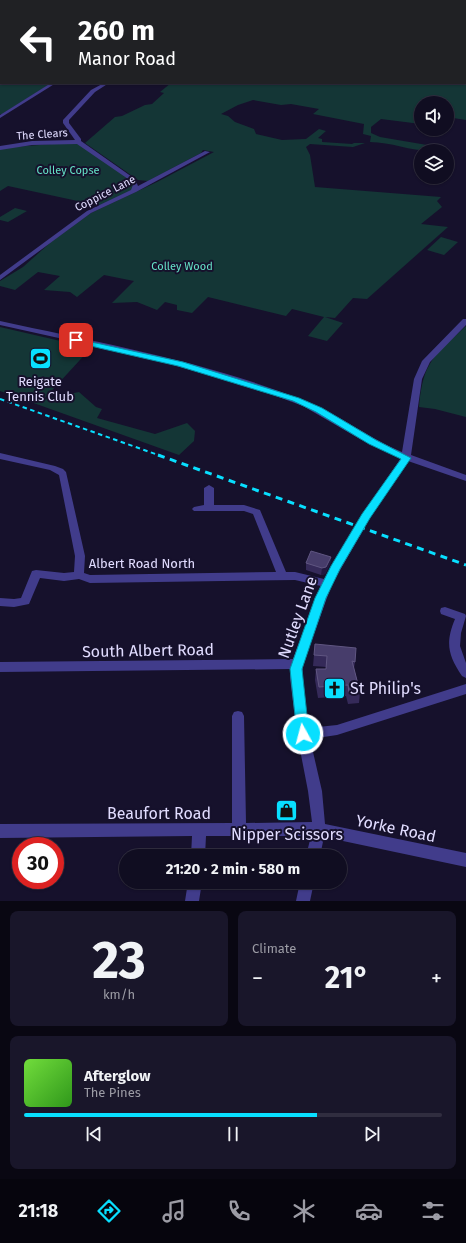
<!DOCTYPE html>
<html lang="en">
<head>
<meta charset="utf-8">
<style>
  :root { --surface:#100d21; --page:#19162a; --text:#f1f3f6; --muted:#9c9ca5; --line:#302d3f; --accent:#08dfff }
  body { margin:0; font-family:"Fira Sans",sans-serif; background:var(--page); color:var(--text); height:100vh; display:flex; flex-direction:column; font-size:15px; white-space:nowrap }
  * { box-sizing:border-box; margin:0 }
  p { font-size:13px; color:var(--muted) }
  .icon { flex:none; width:22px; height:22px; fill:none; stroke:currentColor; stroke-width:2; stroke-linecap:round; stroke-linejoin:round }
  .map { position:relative; height:901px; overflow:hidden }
  .panel { display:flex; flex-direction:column; gap:10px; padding:10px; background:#090712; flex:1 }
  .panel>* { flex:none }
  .banner { position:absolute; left:0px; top:0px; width:466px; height:84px; box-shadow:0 1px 3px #0004,0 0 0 1px var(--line); background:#202124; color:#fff; overflow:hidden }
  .tools { position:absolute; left:414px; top:96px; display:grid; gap:8px }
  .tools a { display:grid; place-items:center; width:40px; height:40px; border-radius:50%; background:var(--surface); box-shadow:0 1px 3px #0004,0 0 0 1px var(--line); font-size:20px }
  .speed { position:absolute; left:12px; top:837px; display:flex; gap:8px; font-size:20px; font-weight:700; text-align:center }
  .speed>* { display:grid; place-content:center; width:52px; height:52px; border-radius:50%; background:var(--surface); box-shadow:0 1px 3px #0004,0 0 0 1px var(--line); line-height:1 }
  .speed .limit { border:6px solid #d22; background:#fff; color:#111 }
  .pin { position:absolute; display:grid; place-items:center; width:34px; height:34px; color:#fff; margin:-17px; border-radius:8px; box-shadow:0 2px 6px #0006 }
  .me { position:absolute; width:44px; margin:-22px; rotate:353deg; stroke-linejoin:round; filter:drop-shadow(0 0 3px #0008) }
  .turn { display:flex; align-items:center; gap:14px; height:84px; padding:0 12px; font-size:18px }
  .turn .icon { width:52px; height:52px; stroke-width:2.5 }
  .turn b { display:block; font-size:28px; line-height:34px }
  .big { font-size:30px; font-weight:700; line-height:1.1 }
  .panel .tile { flex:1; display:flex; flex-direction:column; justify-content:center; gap:6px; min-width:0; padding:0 14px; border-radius:8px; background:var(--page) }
  .panel .dial { align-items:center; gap:0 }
  .dial b { font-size:52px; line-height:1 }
  .song { display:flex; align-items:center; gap:12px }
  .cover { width:48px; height:48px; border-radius:6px; background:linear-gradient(135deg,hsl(100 70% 55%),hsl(110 70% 35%)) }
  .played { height:4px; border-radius:2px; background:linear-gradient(90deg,var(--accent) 70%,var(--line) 70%) }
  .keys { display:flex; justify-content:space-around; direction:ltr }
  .heat { display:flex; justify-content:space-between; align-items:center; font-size:22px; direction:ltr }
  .panel .tiles { flex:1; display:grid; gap:10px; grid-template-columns:1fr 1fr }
  .tile:last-child { grid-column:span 2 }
  .trip { position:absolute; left:119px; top:849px; width:228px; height:40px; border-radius:20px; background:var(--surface); box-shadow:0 1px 3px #0004,0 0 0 1px var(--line); font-weight:700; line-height:40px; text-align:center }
  .tabs { display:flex; height:64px; justify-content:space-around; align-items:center; background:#06050d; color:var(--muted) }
  .tabs .icon { width:28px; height:28px }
  .tabs .active { color:var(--accent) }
  .tabs b { font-size:18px; color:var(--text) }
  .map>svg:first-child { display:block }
  .green { fill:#143636 }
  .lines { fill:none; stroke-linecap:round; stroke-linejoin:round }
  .street { fill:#413c8b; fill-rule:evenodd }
  .rail-far1 { stroke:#08dfff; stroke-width:2; stroke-dasharray:4.5 3.5; stroke-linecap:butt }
  .rail { stroke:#08dfff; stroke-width:3; stroke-dasharray:7 5.5; stroke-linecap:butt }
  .wall { fill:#352a59 }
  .shaded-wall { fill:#211840 }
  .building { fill:#473d6b; stroke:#605682 }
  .route { fill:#08dfff; stroke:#0591a6 }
  .labels { text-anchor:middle; stroke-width:4; stroke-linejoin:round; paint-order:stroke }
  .far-street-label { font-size:11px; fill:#e1dcff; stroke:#16112c }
  .far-park-label { font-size:11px; fill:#65e2c7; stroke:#16112c }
  .poi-label { font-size:13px; fill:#e1dcff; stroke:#16112c }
  .street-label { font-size:13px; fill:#e1dcff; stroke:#16112c }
  .near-street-label { font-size:16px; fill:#e1dcff; stroke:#16112c }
  .near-poi-label { font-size:16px; fill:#e1dcff; stroke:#16112c; text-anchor:start }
</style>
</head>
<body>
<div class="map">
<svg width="466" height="901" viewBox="0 0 466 901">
  <rect width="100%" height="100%" fill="#16112c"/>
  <path class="green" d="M0 0H317L320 1H1L0 31Z
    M466 27V120L447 117V103H421V124L381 119 371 127V133L380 137 427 145 431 146V151C410 151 391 142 370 142L371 136 363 134 364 124 313 114 319 109 291 104 281 105 253 100 238 105 221 114 228 116 235 122 254 129 256 134 282 140 306 139 319 129 326 131 318 138 322 139V142L352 144 354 143H365L353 147 310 144 306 147 310 155 315 187 441 197 437 201 442 207 421 224 448 227 367 299 353 298 335 318 325 317 343 323 327 341 308 336 324 317 292 309 286 316 208 297 192 313 177 310V305L165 302 157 310 137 302 112 303 134 281 104 275 77 297 70 292 44 290 60 276 38 272 15 290 0 286V281L23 267 51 242 91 213 157 182 214 152 203 150 201 153 148 181 138 180 85 143 115 117 122 116 145 105 152 104 164 93 160 92 171 83H465Z
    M0 52 1 83H52L2 114H0Z
    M78 142 133 180 134 191 101 206 8 186 0 191V148Z
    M15 208 27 211 8 222 0 220V217Z
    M441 237 458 242 444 255 427 250Z
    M466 326V417L435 409 419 407C423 361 434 356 466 326Z
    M0 327 91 348 44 399 79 392 96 407 102 409 97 418 155 434 187 423 195 431 194 441 179 455 0 391Z"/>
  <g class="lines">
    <path class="street" d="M51 83H56L0 118V115Z
      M104 83H109L95 92 69 120V123L81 139V141L135 179 138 186 205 151 210 152 136 192 91 213 0 280V275L87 211 131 190 133 185 131 181 77 144 32 145 0 150V146L32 141 75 140 63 123V120L91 90Z
      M463 319H466V325L430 362 422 379 411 455 466 475V481L408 461 370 518 332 584 303 664 302 678 308 728 337 725 466 684V694L337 735 310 739 322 791 325 824 466 853V867L324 837 320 856H306L311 836H206L205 856H191L192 836 0 838V824L232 823V716L234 712 238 711 242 712 244 716 246 823 312 822 308 791 297 734 290 678 291 669 0 672V662L293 659 321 586 295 580 90 583 79 579 64 581 40 578 29 604 14 607 0 606V598L14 599 21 598 32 571 36 570 64 573 74 572 75 556 59 475 50 470 0 459V453L55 466 63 469 66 472 85 556 84 573 90 575 276 572 253 514 244 511H194L192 509 194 507 204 505V488L209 485 214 488V505H244L260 510 286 572H295L324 579 363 514 401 458 360 439 303 406 257 389 149 358 0 325V321C101 343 204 361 300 399 336 412 366 437 402 452L414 379 422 361Z
      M445 607 465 614 466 616 461 633 460 646 466 663V678L462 676C448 655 445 643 455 619L441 614 440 611 441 608Z
      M188 882H202L199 901H185Z
      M300 882H314L310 901H296Z"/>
    <path class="rail-far1" d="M0 399 161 456"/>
    <path class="rail" d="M158 455 466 565"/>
  </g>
  <path class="wall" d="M331 557 330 564 325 574 321 575 306 570V563Z
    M315 644 355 662 354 668 360 692 359 703 348 704 346 696 318 698 315 680 316 669H326V667L313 666Z"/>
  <path class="shaded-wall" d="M331 557 330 564 325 574 321 575 322 568Z"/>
  <path class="building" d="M311 551 331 557 326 567 322 568 306 563Z
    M315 644 356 648 355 662 352 661 360 692 349 693 348 685 319 687 316 669H326L327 656 314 655Z"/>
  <path class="route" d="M73 338 183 362 299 398 322 408 376 440 411 458 370 518 340 569 326 598 302 669 309 734 307 738 303 739 298 738 297 734 290 669 315 598 331 566 362 514 401 459 369 444 316 412 293 401 178 366 73 342Z"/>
  <defs>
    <symbol id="stadium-square" viewBox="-11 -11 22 22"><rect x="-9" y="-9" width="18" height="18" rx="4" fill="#08dfff" stroke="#16112c"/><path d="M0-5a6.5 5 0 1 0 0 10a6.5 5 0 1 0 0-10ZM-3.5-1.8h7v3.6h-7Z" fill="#111"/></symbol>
    <symbol id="church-square" viewBox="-11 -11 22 22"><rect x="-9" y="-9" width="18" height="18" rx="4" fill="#08dfff" stroke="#16112c"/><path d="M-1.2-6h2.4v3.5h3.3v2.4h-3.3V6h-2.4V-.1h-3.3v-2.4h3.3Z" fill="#111"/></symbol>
    <symbol id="shop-square" viewBox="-11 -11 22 22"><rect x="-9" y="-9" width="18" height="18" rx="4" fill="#08dfff" stroke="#16112c"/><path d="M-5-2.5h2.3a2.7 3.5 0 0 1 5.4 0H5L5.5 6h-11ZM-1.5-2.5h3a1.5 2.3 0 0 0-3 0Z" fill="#111"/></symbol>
  </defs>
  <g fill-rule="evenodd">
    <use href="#stadium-square" x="28" y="346" width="25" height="25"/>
    <use href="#church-square" x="322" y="676" width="25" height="25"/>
    <use href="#shop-square" x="274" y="798" width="25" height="25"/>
  </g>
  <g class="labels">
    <g class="far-street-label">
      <text transform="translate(42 134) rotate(-4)" y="4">The Clears</text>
      <text transform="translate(105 193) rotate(-27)" y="4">Coppice Lane</text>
    </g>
    <g class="far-park-label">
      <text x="68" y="174">Colley Copse</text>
      <text x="182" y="270">Colley Wood</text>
    </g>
    <g class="poi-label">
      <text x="40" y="386">Reigate<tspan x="40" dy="15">Tennis Club</tspan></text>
    </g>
    <g class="street-label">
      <text x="142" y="568">Albert Road North</text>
    </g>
    <g class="near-street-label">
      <text transform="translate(297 617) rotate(-70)" y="6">Nutley Lane</text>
      <text transform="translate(148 650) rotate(-1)" y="6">South Albert Road</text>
      <text x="159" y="819">Beaufort Road</text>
      <text transform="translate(396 828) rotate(12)" y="6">Yorke Road</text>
    </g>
    <g class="near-poi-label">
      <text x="350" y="694">St Philip's</text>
      <text x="287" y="840" text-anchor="middle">Nipper Scissors</text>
    </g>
  </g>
</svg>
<div class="tools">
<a><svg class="icon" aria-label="sound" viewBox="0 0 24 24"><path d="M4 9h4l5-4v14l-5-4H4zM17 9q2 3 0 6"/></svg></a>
<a><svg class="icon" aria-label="layers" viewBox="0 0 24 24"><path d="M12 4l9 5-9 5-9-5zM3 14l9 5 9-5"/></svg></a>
</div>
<div class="speed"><div class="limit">30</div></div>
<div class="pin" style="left:76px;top:340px;background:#d93025"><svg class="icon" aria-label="arrive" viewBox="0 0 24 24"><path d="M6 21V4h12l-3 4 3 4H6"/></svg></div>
<svg class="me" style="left:303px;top:734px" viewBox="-20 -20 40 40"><circle r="17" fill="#08dfff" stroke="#fff" stroke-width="3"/><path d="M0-11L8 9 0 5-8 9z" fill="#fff"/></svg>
<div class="trip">21:20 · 2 min · 580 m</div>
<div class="banner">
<div class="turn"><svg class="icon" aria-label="left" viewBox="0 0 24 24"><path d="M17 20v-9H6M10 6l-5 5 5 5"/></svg><div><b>260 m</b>Manor Road</div></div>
</div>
</div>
<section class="panel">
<div class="tiles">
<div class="tile dial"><b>23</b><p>km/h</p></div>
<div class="tile"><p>Climate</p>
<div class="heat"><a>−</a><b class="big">21°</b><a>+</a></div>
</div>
<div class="tile">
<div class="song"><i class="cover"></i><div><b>Afterglow</b><p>The Pines</p></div></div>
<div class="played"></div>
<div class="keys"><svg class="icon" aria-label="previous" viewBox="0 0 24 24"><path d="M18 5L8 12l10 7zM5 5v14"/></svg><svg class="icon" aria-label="pause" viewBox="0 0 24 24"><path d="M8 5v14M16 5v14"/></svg><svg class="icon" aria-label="next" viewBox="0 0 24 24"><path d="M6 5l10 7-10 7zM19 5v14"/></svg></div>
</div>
</div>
</section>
<nav class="tabs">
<b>21:18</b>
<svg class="icon active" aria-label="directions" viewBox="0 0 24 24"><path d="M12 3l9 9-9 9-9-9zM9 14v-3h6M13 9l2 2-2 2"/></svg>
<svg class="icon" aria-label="music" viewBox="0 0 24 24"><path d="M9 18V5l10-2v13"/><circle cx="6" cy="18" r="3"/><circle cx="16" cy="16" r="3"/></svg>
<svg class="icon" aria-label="phone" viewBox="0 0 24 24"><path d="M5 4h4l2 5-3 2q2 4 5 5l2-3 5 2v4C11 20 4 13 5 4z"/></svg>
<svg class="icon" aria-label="climate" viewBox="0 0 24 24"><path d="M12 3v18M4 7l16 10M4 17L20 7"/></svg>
<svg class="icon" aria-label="car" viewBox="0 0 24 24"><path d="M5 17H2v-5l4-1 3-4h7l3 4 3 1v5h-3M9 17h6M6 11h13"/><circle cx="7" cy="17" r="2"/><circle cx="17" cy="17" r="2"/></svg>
<svg class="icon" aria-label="filters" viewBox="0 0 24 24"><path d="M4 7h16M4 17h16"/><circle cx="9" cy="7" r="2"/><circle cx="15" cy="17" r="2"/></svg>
</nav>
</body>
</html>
